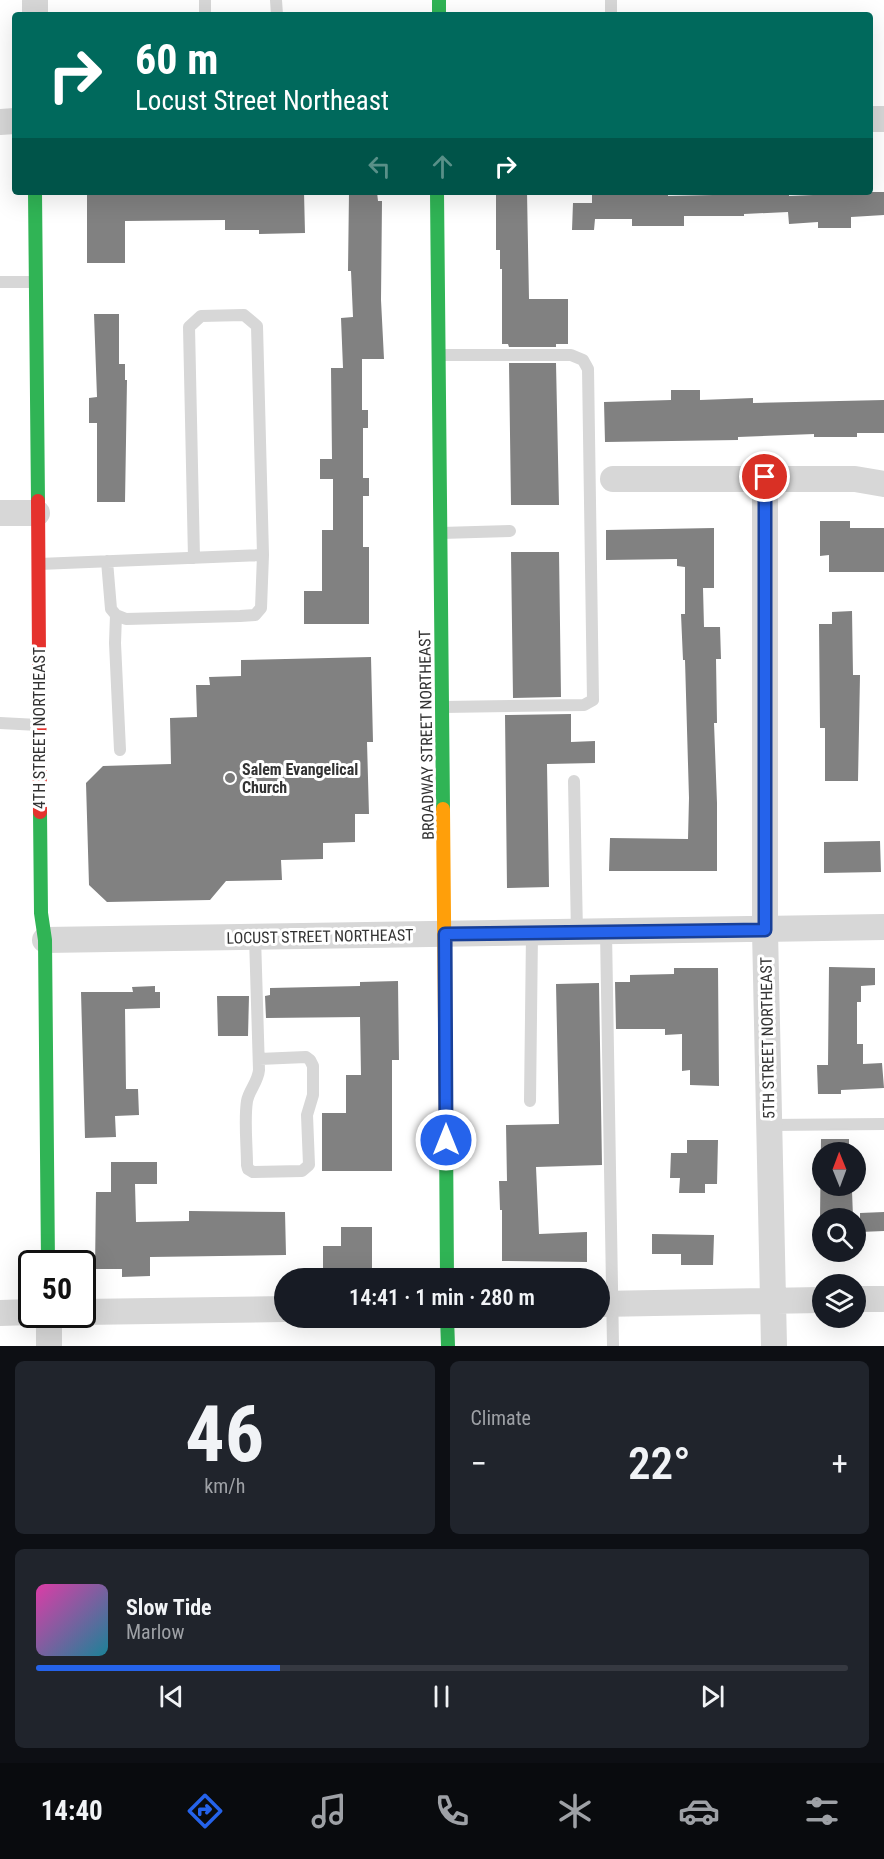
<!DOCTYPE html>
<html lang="en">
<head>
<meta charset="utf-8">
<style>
  :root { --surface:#171b24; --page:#20242c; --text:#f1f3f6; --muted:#9ea1a6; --line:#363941; --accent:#2563eb }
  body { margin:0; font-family:"Roboto Condensed",sans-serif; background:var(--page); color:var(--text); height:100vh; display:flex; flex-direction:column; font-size:22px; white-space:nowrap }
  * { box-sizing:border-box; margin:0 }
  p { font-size:20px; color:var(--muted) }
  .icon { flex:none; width:33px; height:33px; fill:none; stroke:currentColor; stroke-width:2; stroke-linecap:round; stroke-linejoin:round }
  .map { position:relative; height:1346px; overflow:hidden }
  .drawer { display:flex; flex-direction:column; gap:15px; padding:15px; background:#0d0f14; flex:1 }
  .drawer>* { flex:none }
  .top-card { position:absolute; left:12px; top:12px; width:861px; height:183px; border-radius:6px; box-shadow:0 6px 24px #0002; background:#00695c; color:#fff; overflow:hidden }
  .needle { width:39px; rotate:359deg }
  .controls { position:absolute; left:812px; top:1142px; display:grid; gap:12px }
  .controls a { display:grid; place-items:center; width:54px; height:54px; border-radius:50%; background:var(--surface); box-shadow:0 6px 24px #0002; font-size:30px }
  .speed { position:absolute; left:18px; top:1250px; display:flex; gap:12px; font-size:30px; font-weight:700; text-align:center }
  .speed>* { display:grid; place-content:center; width:78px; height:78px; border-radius:50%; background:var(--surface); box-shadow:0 6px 24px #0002; line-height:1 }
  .speed .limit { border:3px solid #111; border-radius:9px; background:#fff; color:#111 }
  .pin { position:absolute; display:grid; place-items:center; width:51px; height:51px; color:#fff; margin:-26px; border:3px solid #fff; border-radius:50%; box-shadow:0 2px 6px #0007 }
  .me { position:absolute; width:66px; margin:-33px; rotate:0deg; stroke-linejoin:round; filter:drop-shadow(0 0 4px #0008) }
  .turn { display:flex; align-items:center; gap:21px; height:126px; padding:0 24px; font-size:27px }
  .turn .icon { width:78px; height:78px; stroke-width:2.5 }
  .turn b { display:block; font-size:42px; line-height:51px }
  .lanes { display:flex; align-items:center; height:57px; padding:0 24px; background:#0003; justify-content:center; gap:30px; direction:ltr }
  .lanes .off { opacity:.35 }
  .big { font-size:45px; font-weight:600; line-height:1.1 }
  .drawer .widget { flex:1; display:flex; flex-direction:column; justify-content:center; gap:9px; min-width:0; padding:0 21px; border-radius:9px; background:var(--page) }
  .drawer .dial { align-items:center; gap:0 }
  .dial b { font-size:78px; line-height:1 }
  .song { display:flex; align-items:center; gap:18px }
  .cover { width:72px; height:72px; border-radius:9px; background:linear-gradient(135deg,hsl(320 70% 55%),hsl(190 70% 35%)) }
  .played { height:6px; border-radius:3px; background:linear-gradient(90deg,var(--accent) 30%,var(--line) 30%) }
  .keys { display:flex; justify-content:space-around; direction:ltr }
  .heat { display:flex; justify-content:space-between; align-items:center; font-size:33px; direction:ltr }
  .drawer .tiles { flex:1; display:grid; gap:15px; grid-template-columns:1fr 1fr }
  .widget:last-child { grid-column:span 2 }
  .trip { position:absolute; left:274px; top:1268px; width:336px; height:60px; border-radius:30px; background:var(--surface); box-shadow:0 6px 24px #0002; font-weight:600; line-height:60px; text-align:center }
  .dock { display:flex; height:96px; justify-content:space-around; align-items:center; background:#090b0e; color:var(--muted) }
  .dock .icon { width:42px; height:42px }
  .dock .on { color:var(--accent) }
  .dock b { font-size:27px; color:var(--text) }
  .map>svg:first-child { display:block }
  .building { fill:#818181 }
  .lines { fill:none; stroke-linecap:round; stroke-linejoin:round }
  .lane { stroke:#d7d7d7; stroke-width:12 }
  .street { stroke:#d7d7d7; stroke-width:26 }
  .fast { stroke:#30b455; stroke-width:14 }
  .slow { stroke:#ff9f0a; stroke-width:14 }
  .jam { stroke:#e5322d; stroke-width:14 }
  .route-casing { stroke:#184099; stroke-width:15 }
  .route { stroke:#2563eb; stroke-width:10 }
  .poi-dot { fill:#7a7a7a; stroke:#fff; stroke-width:2 }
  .labels { text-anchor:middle; stroke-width:6; stroke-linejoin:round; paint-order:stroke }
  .street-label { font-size:16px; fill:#333; stroke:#fff }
  .poi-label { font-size:16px; font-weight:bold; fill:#333; stroke:#fff; text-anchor:start }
</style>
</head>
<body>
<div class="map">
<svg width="884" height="1346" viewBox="0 0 884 1346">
  <rect width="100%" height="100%" fill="#fff"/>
  <path class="building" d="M87 192H304L305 233 259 234V230H225V220L125 221V263H87Z
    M349 192H377L378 201H382L381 300 384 359H362V410H368V428H363V478H369V496H363V547H369V624H304V591H322V530H333V479H320V459H332L331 368H343L341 318 353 317 351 271H348Z
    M496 192H527L529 299H568V344H556V347H509L508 344H502V269H500V250H496Z
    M592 192H668V196L713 195V192H789V196L837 194V192H884V215L851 217V228H818V222L789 224 788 212 744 214V216H684V226H632V219H595L594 230H572L573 203H592Z
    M94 314H119V364H125V380H127L125 502H97V423H89V398L97 397Z
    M509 363H556L559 505H511Z
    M671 390H700V400L753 398V403L884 400V433H857V437H814V434L738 437V440L605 442 604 402 671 400Z
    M820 521H850V528H884V572H829V555L820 556Z
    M714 528V588H703L704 627H720L721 659H716L717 723H714L717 803V871H609L610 838 688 839 689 798 685 660H683L681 614H685V567L677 566V559L606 560V530Z
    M511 552H559L561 697 513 698Z
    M852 611 853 675H860L858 781H825V728H820L819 624H832V612Z
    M371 657 373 742H367L369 814H355V842L323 843V859L281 860 282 880 226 881 210 900 107 902 89 885 86 783 103 766 171 764 170 718 197 717 196 685H210L209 677 241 676V660Z
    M571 714V742L595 741V763L547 764 549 887 507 888 505 715Z
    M880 841 881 872 824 873V842Z
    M829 967 875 968V985L861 986V1002H857V1044H863V1064L882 1063 884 1088 841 1090V1094H818L817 1065H828Z
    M674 968H718L719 1086 690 1085V1070L682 1071V1034L665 1035V1029H616L615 982H630V975L674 974Z
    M398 981 399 1060H392V1171H322V1113H346V1075H361L360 1017 266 1018 265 996 270 995V988L360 986V982Z
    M599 983 602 1165 536 1167 539 1234 587 1232V1262L502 1261V1210H500L499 1181H507L506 1125 559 1124 556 984Z
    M155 986V992H160V1008L125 1009 126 1089H138L139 1115 115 1116 116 1137 85 1138 81 992H133L132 987Z
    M217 996H249L248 1036H218Z
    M821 1139H849V1152H822V1185H849V1192L852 1191 853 1217 820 1219Z
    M687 1140H718L717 1184H705V1193H679L680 1178H670L671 1153H687Z
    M111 1162H157V1184H135L136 1222 189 1221V1211L285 1212 286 1255 150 1257V1276L122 1277V1269H95L96 1192H111Z
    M884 1212V1231L860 1232V1213Z
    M341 1227H372V1269L323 1270V1246H341Z
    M652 1234 714 1235 713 1265H681V1254H652Z"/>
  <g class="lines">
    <path class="lane" d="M205 0V15
      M276 0 277 15
      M611 0V15
      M0 282H34
      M440 355H571L583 360 588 369 593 700 584 705 443 707
      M441 533 510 531
      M194 558 189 327 201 316 244 315 257 326 263 555
      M39 564 263 555 261 608 255 615 240 616 126 619 116 615 111 609 107 561
      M116 615 115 643 120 750
      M0 723 38 725
      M574 781 577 933
      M606 932 613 1346
      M255 937 259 1070C258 1082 249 1090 247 1101 244 1120 247 1146 247 1165L248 1169 253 1172 302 1171 309 1165 307 1115 313 1095V1066L310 1060 306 1057 259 1059
      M530 1101 532 933
      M769 1125 884 1124"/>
    <path class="street" d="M35 15V0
      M870 119H884
      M0 122 15 121
      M765 477V931L774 1346
      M613 479H855L884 484
      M0 513H37
      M45 940 884 927
      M855 1299H884
      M600 1304 822 1300
      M82 1312 285 1309
      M0 1313 32 1312
      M49 1314V1346"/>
    <path class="fast" d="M439 0V15
      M35 192 38 501
      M437 192 443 809
      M40 812 41 913 45 940 48 1263
      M446 1130 447 1278
      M447 1317 448 1346"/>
    <path class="slow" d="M443 809 446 1130"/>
    <path class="jam" d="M38 501 40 812"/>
  </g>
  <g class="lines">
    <defs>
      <path id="route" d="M446 1140 445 934 765 930V477"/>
    </defs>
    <use href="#route" class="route-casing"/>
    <use href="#route" class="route"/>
  </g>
  <circle class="poi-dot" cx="230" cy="778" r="6"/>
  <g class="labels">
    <g class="street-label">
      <text transform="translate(39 728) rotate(-90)" y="6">4TH STREET NORTHEAST</text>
      <text transform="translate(426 735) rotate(-91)" y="6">BROADWAY STREET NORTHEAST</text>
      <text transform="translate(320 936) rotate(-1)" y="6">LOCUST STREET NORTHEAST</text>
      <text transform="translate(767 1038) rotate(-91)" y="6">5TH STREET NORTHEAST</text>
    </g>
    <g class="poi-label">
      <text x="242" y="775">Salem Evangelical<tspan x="242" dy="18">Church</tspan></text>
    </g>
  </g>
</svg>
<div class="controls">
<a><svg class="needle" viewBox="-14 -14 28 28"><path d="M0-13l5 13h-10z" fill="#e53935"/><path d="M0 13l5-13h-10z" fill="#9ea1a6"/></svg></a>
<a><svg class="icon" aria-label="search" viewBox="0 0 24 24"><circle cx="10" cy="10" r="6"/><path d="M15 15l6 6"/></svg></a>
<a><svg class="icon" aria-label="layers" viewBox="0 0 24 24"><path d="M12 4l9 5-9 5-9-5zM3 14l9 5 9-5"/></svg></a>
</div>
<div class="speed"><div class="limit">50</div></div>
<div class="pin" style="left:765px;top:477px;background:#d93025"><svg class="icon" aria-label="arrive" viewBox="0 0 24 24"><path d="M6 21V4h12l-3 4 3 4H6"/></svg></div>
<svg class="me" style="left:446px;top:1140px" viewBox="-20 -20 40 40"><circle r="17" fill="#2563eb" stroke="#fff" stroke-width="3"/><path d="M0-11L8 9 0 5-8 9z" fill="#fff"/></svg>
<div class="trip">14:41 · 1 min · 280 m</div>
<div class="top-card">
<div class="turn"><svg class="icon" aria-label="right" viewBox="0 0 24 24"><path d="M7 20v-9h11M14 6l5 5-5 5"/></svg><div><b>60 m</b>Locust Street Northeast</div></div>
<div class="lanes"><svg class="icon off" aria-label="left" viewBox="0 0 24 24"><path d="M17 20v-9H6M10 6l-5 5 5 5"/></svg><svg class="icon off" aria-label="ahead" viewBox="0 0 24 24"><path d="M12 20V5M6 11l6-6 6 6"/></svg><svg class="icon" aria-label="right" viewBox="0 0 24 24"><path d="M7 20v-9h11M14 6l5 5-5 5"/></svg></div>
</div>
</div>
<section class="drawer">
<div class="tiles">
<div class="widget dial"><b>46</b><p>km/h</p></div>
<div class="widget"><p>Climate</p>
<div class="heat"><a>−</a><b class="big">22°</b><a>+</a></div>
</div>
<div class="widget">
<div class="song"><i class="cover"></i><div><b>Slow Tide</b><p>Marlow</p></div></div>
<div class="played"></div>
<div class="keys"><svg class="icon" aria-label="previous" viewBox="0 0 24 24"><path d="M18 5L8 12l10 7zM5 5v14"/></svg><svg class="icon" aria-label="pause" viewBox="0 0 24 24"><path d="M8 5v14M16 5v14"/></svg><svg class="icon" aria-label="next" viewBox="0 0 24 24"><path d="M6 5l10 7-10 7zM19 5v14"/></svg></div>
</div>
</div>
</section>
<nav class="dock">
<b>14:40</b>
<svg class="icon on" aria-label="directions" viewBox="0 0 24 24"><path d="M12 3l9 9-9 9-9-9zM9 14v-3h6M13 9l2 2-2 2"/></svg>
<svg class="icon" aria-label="music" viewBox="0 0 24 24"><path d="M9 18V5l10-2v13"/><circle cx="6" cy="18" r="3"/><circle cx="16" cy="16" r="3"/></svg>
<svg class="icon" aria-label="phone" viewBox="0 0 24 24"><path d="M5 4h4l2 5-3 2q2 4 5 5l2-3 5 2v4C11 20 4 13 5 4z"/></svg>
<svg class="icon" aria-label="climate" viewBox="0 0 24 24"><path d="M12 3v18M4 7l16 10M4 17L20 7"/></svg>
<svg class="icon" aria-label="car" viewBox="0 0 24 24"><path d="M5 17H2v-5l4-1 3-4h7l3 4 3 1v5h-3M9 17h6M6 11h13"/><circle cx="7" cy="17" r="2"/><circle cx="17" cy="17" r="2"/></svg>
<svg class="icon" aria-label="filters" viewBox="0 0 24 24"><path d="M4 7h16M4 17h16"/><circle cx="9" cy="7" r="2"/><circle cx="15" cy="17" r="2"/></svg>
</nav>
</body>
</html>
